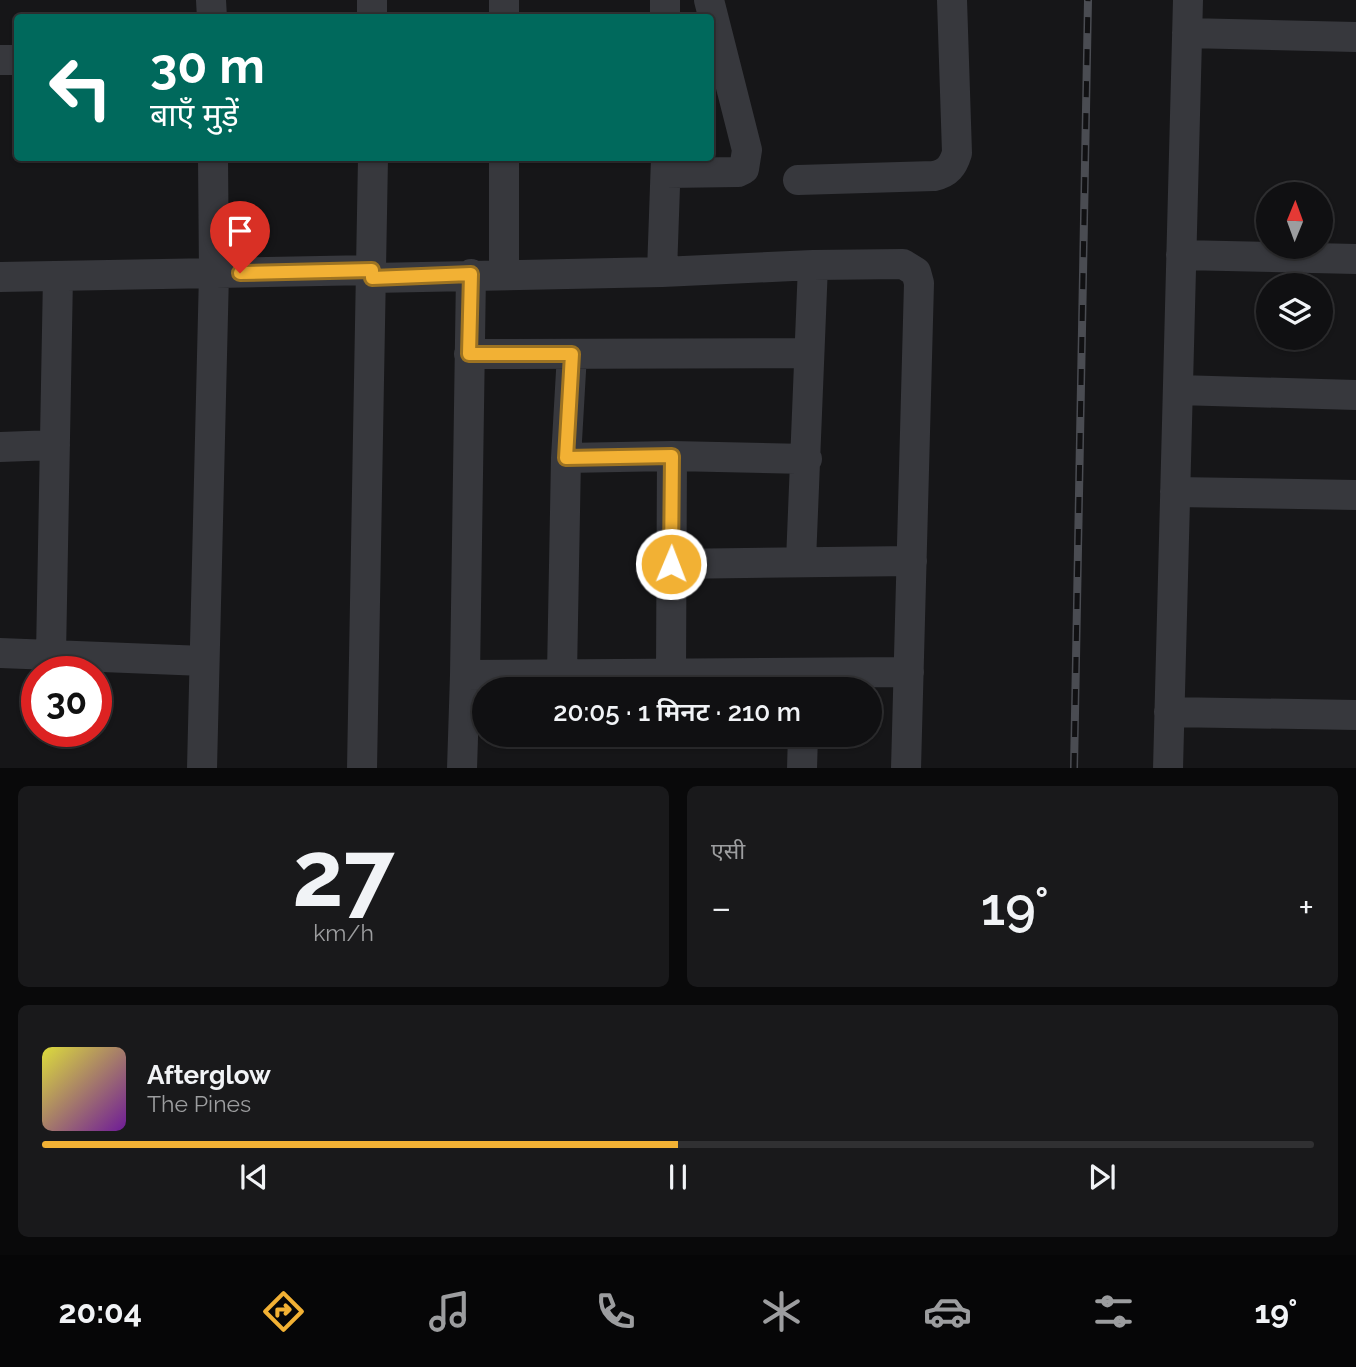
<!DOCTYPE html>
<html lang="hi">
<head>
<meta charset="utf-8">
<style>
  :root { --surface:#101012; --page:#19191b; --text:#f1f3f6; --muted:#9c9d9f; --line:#303032; --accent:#f2b134 }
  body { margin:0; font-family:Raleway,"Noto Sans Devanagari",sans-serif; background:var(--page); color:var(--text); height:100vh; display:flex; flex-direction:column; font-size:26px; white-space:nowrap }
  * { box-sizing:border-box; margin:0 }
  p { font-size:23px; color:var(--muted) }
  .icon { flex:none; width:38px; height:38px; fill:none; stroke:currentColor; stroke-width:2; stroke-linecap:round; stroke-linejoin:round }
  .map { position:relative; height:768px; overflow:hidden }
  .side { display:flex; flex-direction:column; gap:18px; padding:18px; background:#09090a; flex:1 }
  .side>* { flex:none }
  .hud { position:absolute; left:14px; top:14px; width:700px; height:147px; border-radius:7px; box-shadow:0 2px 5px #0004,0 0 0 2px var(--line); background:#00695c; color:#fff; overflow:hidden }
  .needle { width:46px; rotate:1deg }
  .fabs { position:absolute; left:1256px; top:182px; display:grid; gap:14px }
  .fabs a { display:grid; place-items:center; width:77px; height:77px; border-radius:50%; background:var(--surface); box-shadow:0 2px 5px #0004,0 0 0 2px var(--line); font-size:35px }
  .speed { position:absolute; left:21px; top:656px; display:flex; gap:14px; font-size:35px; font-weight:700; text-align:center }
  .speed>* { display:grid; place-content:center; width:91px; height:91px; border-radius:50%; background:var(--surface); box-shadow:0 2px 5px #0004,0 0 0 2px var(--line); line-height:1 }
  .speed .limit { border:10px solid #d22; background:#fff; color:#111 }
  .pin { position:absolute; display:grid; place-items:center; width:60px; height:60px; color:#fff; margin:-72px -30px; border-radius:50% 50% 50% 0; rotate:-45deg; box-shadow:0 0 7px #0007 }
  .pin .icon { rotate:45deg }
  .me { position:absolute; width:77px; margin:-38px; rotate:1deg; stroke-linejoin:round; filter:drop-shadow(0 0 5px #0008) }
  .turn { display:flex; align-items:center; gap:24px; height:147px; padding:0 21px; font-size:32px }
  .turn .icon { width:91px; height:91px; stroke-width:2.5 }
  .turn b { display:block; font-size:49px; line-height:60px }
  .big { font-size:52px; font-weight:600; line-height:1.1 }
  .side .tile { flex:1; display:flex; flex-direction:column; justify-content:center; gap:10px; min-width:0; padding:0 24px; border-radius:10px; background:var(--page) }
  .side .dial { align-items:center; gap:0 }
  .dial b { font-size:91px; line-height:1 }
  .song { display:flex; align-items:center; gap:21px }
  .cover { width:84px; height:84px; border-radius:10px; background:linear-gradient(135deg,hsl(60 70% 55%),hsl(280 70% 35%)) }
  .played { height:7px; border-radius:4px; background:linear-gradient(90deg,var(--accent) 50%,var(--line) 50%) }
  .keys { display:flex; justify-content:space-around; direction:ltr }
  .heat { display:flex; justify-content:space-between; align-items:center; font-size:38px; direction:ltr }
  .side .tiles { flex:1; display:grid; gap:18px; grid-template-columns:1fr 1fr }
  .tile:last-child { grid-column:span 2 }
  .trip { position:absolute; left:472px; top:677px; width:410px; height:70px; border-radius:35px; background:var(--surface); box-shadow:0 2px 5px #0004,0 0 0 2px var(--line); font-weight:600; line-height:70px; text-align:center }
  .dock { display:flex; height:112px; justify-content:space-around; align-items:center; background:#060607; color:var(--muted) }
  .dock .icon { width:49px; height:49px }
  .dock .active { color:var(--accent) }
  .dock b { font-size:32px; color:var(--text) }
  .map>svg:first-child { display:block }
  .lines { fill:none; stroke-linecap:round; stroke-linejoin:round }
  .minor { stroke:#37383d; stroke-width:30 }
  .rail-casing { stroke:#4a4c52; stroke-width:8 }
  .rail { stroke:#111113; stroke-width:5; stroke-dasharray:16; stroke-linecap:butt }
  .route-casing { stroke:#9d7322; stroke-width:18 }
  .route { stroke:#f2b134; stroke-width:12 }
</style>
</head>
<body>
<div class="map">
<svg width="1356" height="769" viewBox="0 0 1356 769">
  <rect width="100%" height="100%" fill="#161618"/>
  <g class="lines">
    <path class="minor" d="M211 0 212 18
      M372 0V18
      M665 0V18
      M504 18V0
      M1187 33 1356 37
      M0 60H18
      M666 173 738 172 744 169 747 150 709 0
      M798 180 934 176C948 173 953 166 957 153L952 0
      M1181 255 1356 259
      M662 272 666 158
      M504 274V158
      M0 277 372 270
      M372 278 662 272 813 265 903 264 916 272 919 283 906 769
      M469 354 809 353
      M1178 390 1356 395
      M0 447 55 445
      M566 458 672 456 807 459
      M1175 492 1356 495
      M801 561 813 265
      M671 564 912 561
      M0 653 204 661
      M51 655 58 276
      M671 673 672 456
      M562 674 566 458 572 354
      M465 675 909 672
      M1169 712 1356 715
      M202 769 214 273 213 158
      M362 769 373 158
      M462 769 465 675 471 274
      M802 769 803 735
      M1168 769 1188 0"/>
    <defs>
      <path id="rail" d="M1074 769 1088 0"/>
    </defs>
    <use href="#rail" class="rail-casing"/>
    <use href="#rail" class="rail"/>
  </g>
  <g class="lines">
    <defs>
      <path id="route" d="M240 273 372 270V278L471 274 469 354H572L566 458 672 456 671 564"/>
    </defs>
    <use href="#route" class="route-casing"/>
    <use href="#route" class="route"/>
  </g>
</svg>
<div class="fabs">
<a><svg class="needle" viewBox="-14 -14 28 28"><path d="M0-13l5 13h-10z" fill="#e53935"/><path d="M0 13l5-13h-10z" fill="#9c9d9f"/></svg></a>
<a><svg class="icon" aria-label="layers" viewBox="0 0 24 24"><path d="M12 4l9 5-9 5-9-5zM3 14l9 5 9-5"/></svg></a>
</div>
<div class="speed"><div class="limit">30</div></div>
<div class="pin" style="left:240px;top:273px;background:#d93025"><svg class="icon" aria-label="arrive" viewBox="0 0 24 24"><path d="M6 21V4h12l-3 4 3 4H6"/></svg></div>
<svg class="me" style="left:671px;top:564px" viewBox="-20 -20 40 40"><circle r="17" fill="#f2b134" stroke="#fff" stroke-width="3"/><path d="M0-11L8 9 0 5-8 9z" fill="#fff"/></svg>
<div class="trip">20:05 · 1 मिनट · 210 m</div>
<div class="hud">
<div class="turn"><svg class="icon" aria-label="left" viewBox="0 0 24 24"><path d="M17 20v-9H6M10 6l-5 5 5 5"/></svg><div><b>30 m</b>बाएँ मुड़ें</div></div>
</div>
</div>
<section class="side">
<div class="tiles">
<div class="tile dial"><b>27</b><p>km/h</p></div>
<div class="tile"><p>एसी</p>
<div class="heat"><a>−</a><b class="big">19°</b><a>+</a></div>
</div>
<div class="tile">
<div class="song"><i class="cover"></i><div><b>Afterglow</b><p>The Pines</p></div></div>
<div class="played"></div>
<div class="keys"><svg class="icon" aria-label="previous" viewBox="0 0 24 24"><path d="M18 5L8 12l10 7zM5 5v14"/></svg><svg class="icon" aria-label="pause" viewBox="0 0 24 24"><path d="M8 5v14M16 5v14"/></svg><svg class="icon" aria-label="next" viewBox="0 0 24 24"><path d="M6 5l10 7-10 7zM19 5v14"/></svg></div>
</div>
</div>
</section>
<nav class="dock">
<b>20:04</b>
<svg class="icon active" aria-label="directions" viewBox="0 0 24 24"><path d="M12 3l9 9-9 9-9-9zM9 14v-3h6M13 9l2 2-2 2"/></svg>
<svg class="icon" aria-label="music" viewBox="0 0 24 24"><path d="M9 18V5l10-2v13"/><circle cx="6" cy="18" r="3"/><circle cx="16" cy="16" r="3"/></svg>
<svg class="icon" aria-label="phone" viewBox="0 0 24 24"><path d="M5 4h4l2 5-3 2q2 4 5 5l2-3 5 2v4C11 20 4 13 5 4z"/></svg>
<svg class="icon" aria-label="climate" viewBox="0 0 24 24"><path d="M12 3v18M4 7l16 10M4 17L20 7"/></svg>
<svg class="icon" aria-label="car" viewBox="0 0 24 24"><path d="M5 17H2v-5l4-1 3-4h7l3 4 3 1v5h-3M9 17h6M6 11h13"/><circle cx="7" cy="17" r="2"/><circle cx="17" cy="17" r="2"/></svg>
<svg class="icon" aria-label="filters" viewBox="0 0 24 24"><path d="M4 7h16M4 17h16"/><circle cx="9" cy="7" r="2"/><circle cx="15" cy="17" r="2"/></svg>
<b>19°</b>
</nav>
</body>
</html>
